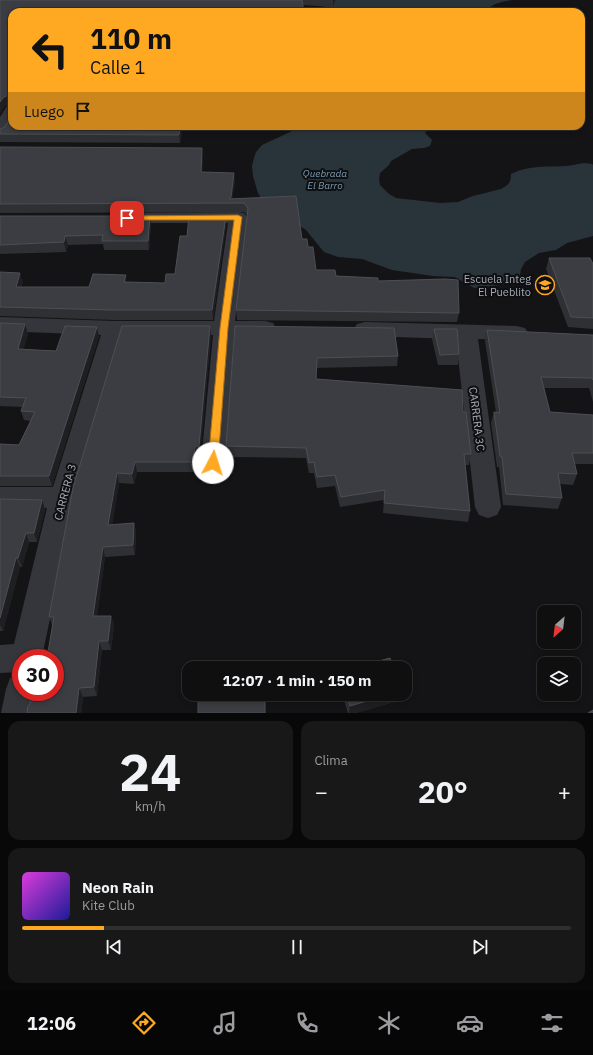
<!DOCTYPE html>
<html lang="es">
<head>
<meta charset="utf-8">
<style>
  :root { --surface:#0f0f10; --page:#181819; --text:#f1f3f6; --muted:#9b9c9f; --line:#2f2f30; --accent:#ffa822 }
  body { margin:0; font-family:"IBM Plex Sans",sans-serif; background:var(--page); color:var(--text); height:100vh; display:flex; flex-direction:column; font-size:15px; white-space:nowrap }
  * { box-sizing:border-box; margin:0 }
  p { font-size:13px; color:var(--muted) }
  .icon { flex:none; width:22px; height:22px; fill:none; stroke:currentColor; stroke-width:2; stroke-linecap:round; stroke-linejoin:round }
  .map { position:relative; height:713px; overflow:hidden }
  .panel { display:flex; flex-direction:column; gap:8px; padding:8px; background:#080809; flex:1 }
  .panel>* { flex:none }
  .top-card { position:absolute; left:8px; top:8px; width:577px; height:122px; border-radius:12px; box-shadow:0 2px 6px #0003,0 0 0 1px var(--line); background:#ffa822; color:#111; overflow:hidden }
  .needle { width:26px; rotate:208deg }
  .buttons { position:absolute; left:537px; top:605px; display:grid; gap:8px }
  .buttons a { display:grid; place-items:center; width:44px; height:44px; border-radius:8px; background:var(--surface); box-shadow:0 2px 6px #0003,0 0 0 1px var(--line); font-size:20px }
  .speed { position:absolute; left:12px; top:649px; display:flex; gap:8px; font-size:20px; font-weight:700; text-align:center }
  .speed>* { display:grid; place-content:center; width:52px; height:52px; border-radius:50%; background:var(--surface); box-shadow:0 2px 6px #0003,0 0 0 1px var(--line); line-height:1 }
  .speed .limit { border:6px solid #d22; background:#fff; color:#111 }
  .pin { position:absolute; display:grid; place-items:center; width:34px; height:34px; color:#fff; margin:-17px; border-radius:8px; box-shadow:0 2px 6px #0006 }
  .me { position:absolute; width:44px; margin:-22px; rotate:5deg; stroke-linejoin:round; filter:drop-shadow(0 0 3px #0008) }
  .turn { display:flex; align-items:center; gap:14px; height:84px; padding:0 16px; font-size:18px }
  .turn .icon { width:52px; height:52px; stroke-width:2.5 }
  .turn b { display:block; font-size:28px; line-height:34px }
  .then { display:flex; align-items:center; height:38px; padding:0 16px; background:#0003; gap:8px; font-size:15px }
  .big { font-size:30px; font-weight:700; line-height:1.1 }
  .panel .widget { flex:1; display:flex; flex-direction:column; justify-content:center; gap:6px; min-width:0; padding:0 14px; border-radius:12px; background:var(--page) }
  .panel .dial { align-items:center; gap:0 }
  .dial b { font-size:52px; line-height:1 }
  .song { display:flex; align-items:center; gap:12px }
  .cover { width:48px; height:48px; border-radius:6px; background:linear-gradient(135deg,hsl(300 70% 55%),hsl(240 70% 35%)) }
  .played { height:4px; border-radius:2px; background:linear-gradient(90deg,var(--accent) 15%,var(--line) 15%) }
  .keys { display:flex; justify-content:space-around; direction:ltr }
  .heat { display:flex; justify-content:space-between; align-items:center; font-size:22px; direction:ltr }
  .panel .tiles { flex:1; display:grid; gap:8px; grid-template-columns:1fr 1fr }
  .widget:last-child { grid-column:span 2 }
  .trip { position:absolute; left:182px; top:661px; width:230px; height:40px; border-radius:12px; background:var(--surface); box-shadow:0 2px 6px #0003,0 0 0 1px var(--line); font-weight:700; line-height:40px; text-align:center }
  .dock { display:flex; height:64px; justify-content:space-around; align-items:center; background:#060606; color:var(--muted) }
  .dock .icon { width:28px; height:28px }
  .dock .active { color:var(--accent) }
  .dock b { font-size:18px; color:var(--text) }
  .map>svg:first-child { display:block }
  .water { fill:#29343a }
  .lines { fill:none; stroke-linecap:round; stroke-linejoin:round }
  .minor { fill:#34363b; fill-rule:evenodd }
  .wall { fill:#2f3034 }
  .shaded-wall { fill:#1f1f22 }
  .building { fill:#3b3d42; stroke:#4c4f54 }
  .route { fill:#ffa822; stroke:#a66d16 }
  .labels { text-anchor:middle; stroke-width:4; stroke-linejoin:round; paint-order:stroke }
  .far-water-label { font-size:10px; font-style:italic; fill:#789cb5; stroke:#0f0f11 }
  .poi-label { font-size:11px; fill:#a4abb7; stroke:#0f0f11; text-anchor:end }
  .street-label { font-size:11px; fill:#a4abb7; stroke:#0f0f11 }
</style>
</head>
<body>
<div class="map">
<svg width="593" height="713" viewBox="0 0 593 713">
  <rect width="100%" height="100%" fill="#141416"/>
  <path class="water" d="M336 0H513C505 1 493 3 488 9H474L470 10V12H314Z
    M303 126H430L425 133 432 140 430 146 424 148 412 149 391 161 389 165 380 173 379 179 380 185 389 194 396 198 440 203 458 202 473 196 501 189C509 185 511 182 511 174 529 165 548 167 567 166 578 165 580 162 592 164L593 165V236L567 243 556 250 539 253 525 262 521 269 519 283 474 288 455 277 433 276 392 270 362 259 338 257 324 252 306 230 263 201 258 193 253 176 252 166 254 158 256 152 262 145Z"/>
  <g class="lines">
    <path class="minor" d="M12 104V124L6 135 0 137V117L7 106Z
      M238 212 244 213 247 217 235 321H265L273 323 276 328 273 333 265 335H234L225 463 222 470 213 473 204 470 201 463 213 335H123L75 498 42 657 21 658V672L0 673V645L14 644 47 508 0 507V487H53L101 335 0 331V317L114 321H214L228 223H121L115 222 112 218 115 214 121 213Z
      M365 322 517 326 525 328 528 333 525 338 517 340 478 339 501 507 497 515 488 518 479 515 475 507 456 339 365 336 357 334 354 329 357 324Z
      M21 674V692H36L33 713H1L6 689 10 678Z"/>
  </g>
  <path class="wall" d="M0 0H335L333 7 303 5 12 12V126L182 133 180 143 0 142V129L5 127 11 116V103L6 105Z
    M0 147 203 156 202 172 235 182 232 199 296 196 302 239 308 247 316 270 336 276 378 281 459 313 457 322 237 320 236 310 247 215 244 212 0 213Z
    M0 216H150L151 225 149 250H104L103 244 68 245 66 252 0 254Z
    M226 225 213 320H114L0 316V272L23 282 21 287H89L127 282 165 283 175 274 187 236Z
    M549 258 593 264V329L568 327 546 269Z
    M0 323 25 324 28 334 23 350 56 351 99 336 52 486H0V444L19 445 31 421 24 420 21 411 23 407 0 406Z
    M210 326 211 336 200 456H196L195 472H137L134 484 119 483 112 525 134 523 136 533 135 555 105 557 97 616H111L114 625 111 650H102L97 696 83 697 81 713H27L55 692 52 625 49 617 73 488Z
    M235 326 398 356 397 366 316 368V379L463 412 471 454 469 465H465L470 511 468 522 383 513 384 500 340 507 335 486 317 488 314 473H309L306 458 227 457 226 446Z
    M434 329 459 354 458 365H438L432 339Z
    M487 330 593 335V402L589 388H544L550 412 593 415V464H575L577 474 573 485 560 484 562 498 558 509 503 505 499 467H497L491 423 494 412H496L485 341Z
    M0 499 42 500 45 509 37 542H29L22 567H20L3 631H0Z
    M342 694H402L401 700 356 713H348Z"/>
  <path class="shaded-wall" d="M333 0H335L333 7Z
    M11 94 12 103 6 105 0 114V102L4 97Z
    M180 126 182 133 180 143 179 135Z
    M202 148 203 156 202 181 201 172Z
    M234 173 235 182 232 203 229 199Z
    M150 216 151 225 149 250 148 241Z
    M226 216V225L213 320 212 310Z
    M65 236 68 245 66 252 64 242Z
    M20 273 23 282 19 296 16 287Z
    M126 275 127 284 124 282Z
    M25 324 28 334 21 359 18 349Z
    M210 326 211 336 200 456 199 446Z
    M97 327 99 336 52 486 49 476Z
    M195 446 196 456 195 472 193 462Z
    M135 462 137 472 134 484 132 474Z
    M117 473 119 483 111 535 108 525Z
    M42 500 45 509 37 542 34 533Z
    M134 523 136 533 135 555 133 545Z
    M26 533 29 542 22 567 18 558Z
    M103 547 105 557 96 626 93 616Z
    M16 558 20 567 3 631 0 625V618Z
    M111 616 114 625 111 650 108 641Z
    M99 641 102 650 97 696 94 687Z
    M79 688 83 697 81 713H76Z
    M391 694H402L401 700 356 713H349L350 706Z"/>
  <path class="building" d="M0 0H302L304 12H12V126H180L179 135 0 134V129L5 127 11 116V94L4 97 0 102Z
    M0 147 202 148 201 172 234 173 231 197 229 199 296 196 302 239H307L308 247H313L316 270H335L336 276 378 278V281L445 279 458 280 459 313 236 310 248 208 244 203 0 204Z
    M0 216H150L148 241H102L103 235 65 236 64 242 0 245Z
    M189 216H226L212 310H112L0 307V272L20 273 16 287H89L93 274 126 275 124 282 165 283 166 274H175L180 236H187Z
    M549 258H590L593 264V318L571 317Z
    M0 323 25 324 18 349 56 351 65 326 97 327 49 476H0V444L19 445 35 412 21 411 26 398 0 397Z
    M122 326H210L199 446H195L193 462H135L132 474 117 473 108 525 134 523 133 545 103 547 93 616H111L108 641H99L94 687 79 688 76 713H27L28 706 30 704 32 692H55V658H47L54 617H49L73 488Z
    M235 326 394 328 398 356 317 358 316 379 462 390 463 412H466L471 454H464L470 511 384 503 385 490 341 497 335 475 317 477 314 462 309 463 306 448 226 446Z
    M434 329H457L459 354 440 355Z
    M487 330 593 335V380L592 378 541 377 550 412 593 415V453H572L577 474 558 473 562 498 506 494 502 457 500 456 494 412 500 413Z
    M0 499 42 500 34 533H26L18 558H16L0 618Z
    M390 658 394 668H353Z
    M346 694H391L350 706Z
    M265 696V713H198V699Z
    M593 710V713H588Z"/>
  <path class="route" d="M238 215 242 217 228 328 218 463 216 466H209L208 463 220 328 234 220H127L123 218 127 216Z"/>
  <defs>
    <symbol id="school-ring" viewBox="-11 -11 22 22"><circle r="9.5" fill="#0f0f11" stroke="#ffa822" stroke-width="1.5"/><path d="M0-5L7-2L0 1L-7-2ZM-4 1L0 2.5L4 1V4Q0 6-4 4Z" fill="#ffa822"/></symbol>
  </defs>
  <g fill-rule="evenodd">
    <use href="#school-ring" x="534" y="274" width="22" height="22"/>
  </g>
  <g class="labels">
    <g class="far-water-label">
      <text x="325" y="177">Quebrada<tspan x="325" dy="12">El Barro</tspan></text>
    </g>
    <g class="poi-label">
      <text x="531" y="283">Escuela Integ<tspan x="531" dy="13">El Pueblito</tspan></text>
    </g>
    <g class="street-label">
      <text transform="translate(477 419) rotate(83)" y="4">CARRERA 3C</text>
      <text transform="translate(65 492) rotate(-75)" y="4">CARRERA 3</text>
    </g>
  </g>
</svg>
<div class="buttons">
<a><svg class="needle" viewBox="-14 -14 28 28"><path d="M0-13l5 13h-10z" fill="#e53935"/><path d="M0 13l5-13h-10z" fill="#9b9c9f"/></svg></a>
<a><svg class="icon" aria-label="layers" viewBox="0 0 24 24"><path d="M12 4l9 5-9 5-9-5zM3 14l9 5 9-5"/></svg></a>
</div>
<div class="speed"><div class="limit">30</div></div>
<div class="pin" style="left:127px;top:218px;background:#d93025"><svg class="icon" aria-label="arrive" viewBox="0 0 24 24"><path d="M6 21V4h12l-3 4 3 4H6"/></svg></div>
<svg class="me" style="left:213px;top:463px" viewBox="-20 -20 40 40"><circle r="19" fill="#fff"/><path d="M0-13L10 11 0 6-10 11z" fill="#ffa822"/></svg>
<div class="trip">12:07 · 1 min · 150 m</div>
<div class="top-card">
<div class="turn"><svg class="icon" aria-label="left" viewBox="0 0 24 24"><path d="M17 20v-9H6M10 6l-5 5 5 5"/></svg><div><b>110 m</b>Calle 1</div></div>
<div class="then">Luego<svg class="icon" aria-label="arrive" viewBox="0 0 24 24"><path d="M6 21V4h12l-3 4 3 4H6"/></svg></div>
</div>
</div>
<section class="panel">
<div class="tiles">
<div class="widget dial"><b>24</b><p>km/h</p></div>
<div class="widget"><p>Clima</p>
<div class="heat"><a>−</a><b class="big">20°</b><a>+</a></div>
</div>
<div class="widget">
<div class="song"><i class="cover"></i><div><b>Neon Rain</b><p>Kite Club</p></div></div>
<div class="played"></div>
<div class="keys"><svg class="icon" aria-label="previous" viewBox="0 0 24 24"><path d="M18 5L8 12l10 7zM5 5v14"/></svg><svg class="icon" aria-label="pause" viewBox="0 0 24 24"><path d="M8 5v14M16 5v14"/></svg><svg class="icon" aria-label="next" viewBox="0 0 24 24"><path d="M6 5l10 7-10 7zM19 5v14"/></svg></div>
</div>
</div>
</section>
<nav class="dock">
<b>12:06</b>
<svg class="icon active" aria-label="directions" viewBox="0 0 24 24"><path d="M12 3l9 9-9 9-9-9zM9 14v-3h6M13 9l2 2-2 2"/></svg>
<svg class="icon" aria-label="music" viewBox="0 0 24 24"><path d="M9 18V5l10-2v13"/><circle cx="6" cy="18" r="3"/><circle cx="16" cy="16" r="3"/></svg>
<svg class="icon" aria-label="phone" viewBox="0 0 24 24"><path d="M5 4h4l2 5-3 2q2 4 5 5l2-3 5 2v4C11 20 4 13 5 4z"/></svg>
<svg class="icon" aria-label="climate" viewBox="0 0 24 24"><path d="M12 3v18M4 7l16 10M4 17L20 7"/></svg>
<svg class="icon" aria-label="car" viewBox="0 0 24 24"><path d="M5 17H2v-5l4-1 3-4h7l3 4 3 1v5h-3M9 17h6M6 11h13"/><circle cx="7" cy="17" r="2"/><circle cx="17" cy="17" r="2"/></svg>
<svg class="icon" aria-label="filters" viewBox="0 0 24 24"><path d="M4 7h16M4 17h16"/><circle cx="9" cy="7" r="2"/><circle cx="15" cy="17" r="2"/></svg>
</nav>
</body>
</html>
